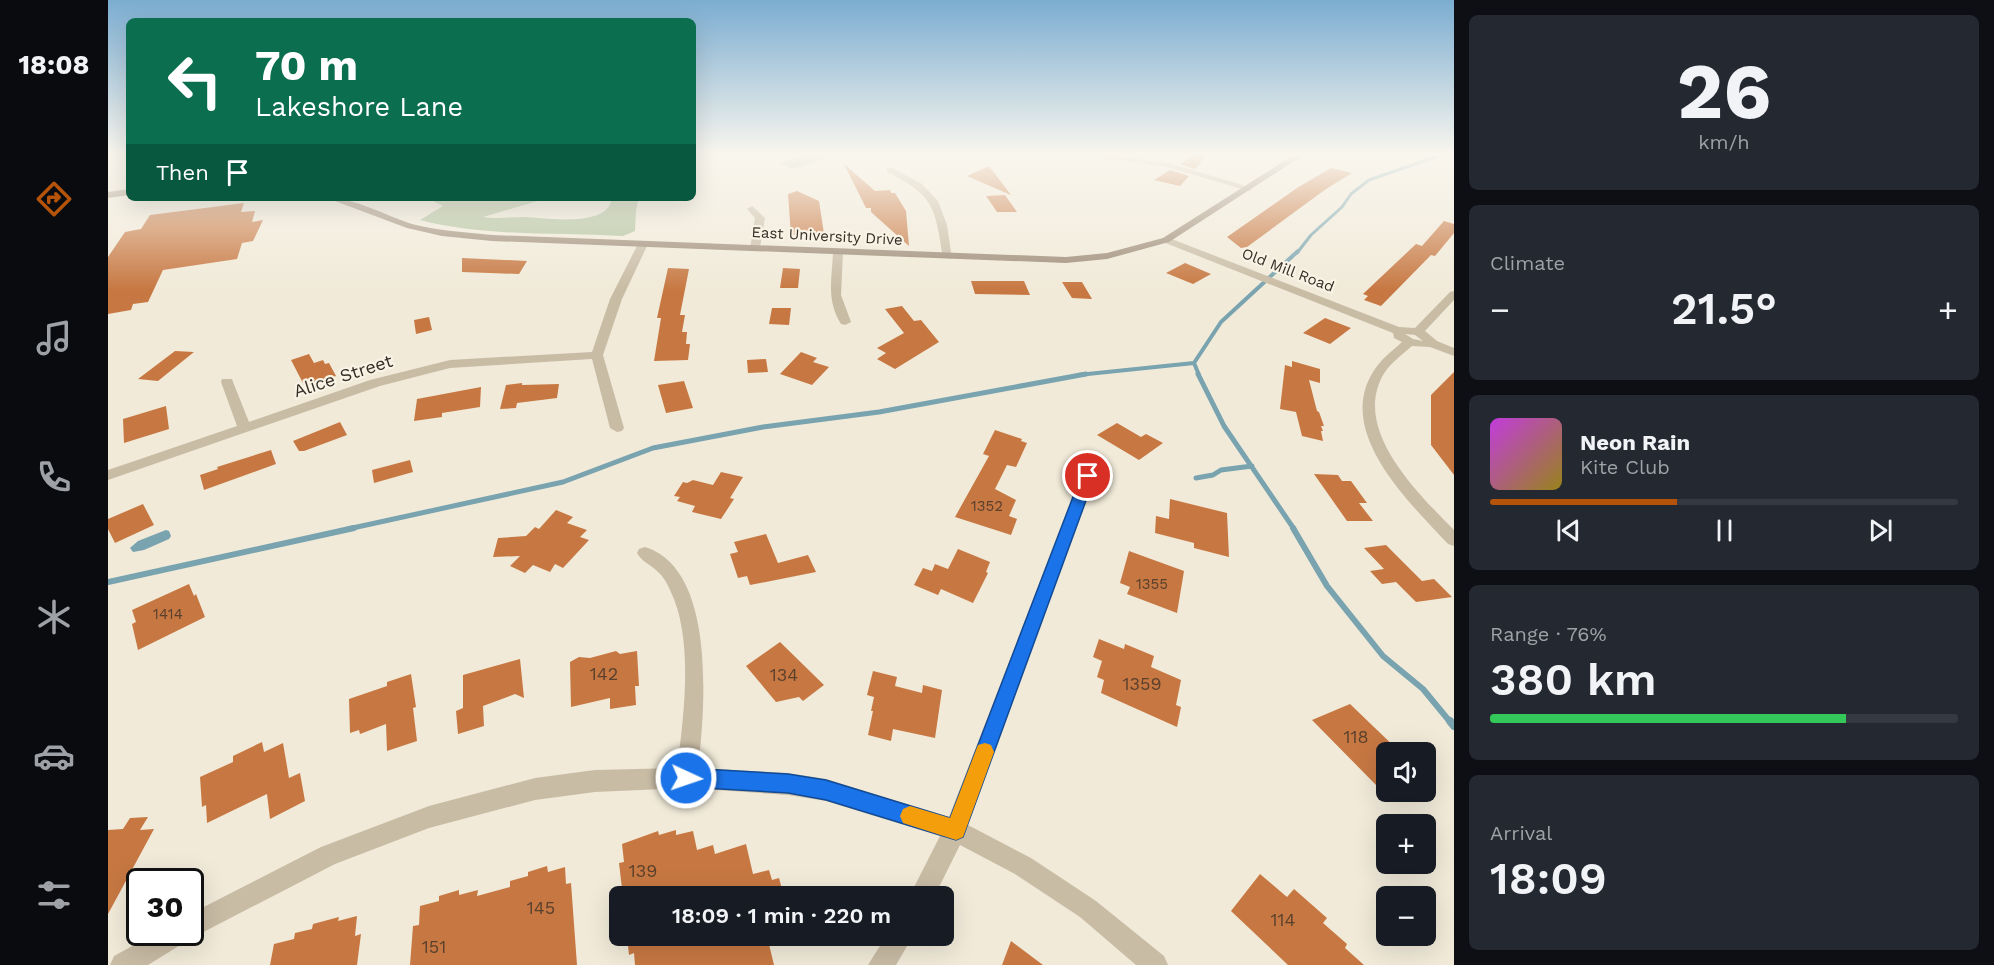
<!DOCTYPE html>
<html lang="en">
<head>
<meta charset="utf-8">
<style>
  :root { --surface:#171b24; --page:#242831; --text:#f1f3f6; --muted:#9ea1a6; --line:#363941; --accent:#b45309 }
  body { margin:0; font-family:"Work Sans",sans-serif; background:var(--page); color:var(--text); height:100vh; display:flex; flex-direction:column; font-size:22px; white-space:nowrap }
  * { box-sizing:border-box; margin:0 }
  p { font-size:20px; color:var(--muted) }
  .icon { flex:none; width:33px; height:33px; fill:none; stroke:currentColor; stroke-width:2; stroke-linecap:round; stroke-linejoin:round }
  .map { position:relative; flex:1; overflow:hidden }
  .panel { display:flex; flex-direction:column; gap:15px; padding:15px; background:#0d0f14; width:540px }
  .panel>* { flex:none }
  .top-card { position:absolute; left:18px; top:18px; width:570px; height:183px; border-radius:9px; box-shadow:0 6px 24px #0002; background:#0b6e4f; color:#fff; overflow:hidden }
  .fabs { position:absolute; left:1268px; top:742px; display:grid; gap:12px }
  .fabs a { display:grid; place-items:center; width:60px; height:60px; border-radius:9px; background:var(--surface); box-shadow:0 6px 24px #0002; font-size:30px }
  .speed { position:absolute; left:18px; top:868px; display:flex; gap:12px; font-size:30px; font-weight:700; text-align:center }
  .speed>* { display:grid; place-content:center; width:78px; height:78px; border-radius:50%; background:var(--surface); box-shadow:0 6px 24px #0002; line-height:1 }
  .speed .limit { border:3px solid #111; border-radius:9px; background:#fff; color:#111 }
  .pin { position:absolute; display:grid; place-items:center; width:51px; height:51px; color:#fff; margin:-26px; border:3px solid #fff; border-radius:50%; box-shadow:0 2px 6px #0007 }
  .me { position:absolute; width:66px; margin:-33px; rotate:93deg; stroke-linejoin:round; filter:drop-shadow(0 0 4px #0008) }
  .turn { display:flex; align-items:center; gap:21px; height:126px; padding:0 30px; font-size:27px }
  .turn .icon { width:78px; height:78px; stroke-width:2.5 }
  .turn b { display:block; font-size:42px; line-height:51px }
  .then { display:flex; align-items:center; height:57px; padding:0 30px; background:#0003; gap:12px; font-size:22px }
  .big { font-size:45px; font-weight:600; line-height:1.1 }
  .panel .card { flex:1; display:flex; flex-direction:column; justify-content:center; gap:9px; min-width:0; padding:0 21px; border-radius:9px; background:var(--page) }
  .panel .dial { align-items:center; gap:0 }
  .dial b { font-size:78px; line-height:1 }
  .song { display:flex; align-items:center; gap:18px }
  .cover { width:72px; height:72px; border-radius:9px; background:linear-gradient(135deg,hsl(290 70% 55%),hsl(50 70% 35%)) }
  .played { height:6px; border-radius:3px; background:linear-gradient(90deg,var(--accent) 40%,var(--line) 40%) }
  .keys { display:flex; justify-content:space-around; direction:ltr }
  .heat { display:flex; justify-content:space-between; align-items:center; font-size:33px; direction:ltr }
  .charge { height:9px; border-radius:4px; background:linear-gradient(90deg,#34c759 76%,var(--line) 0) }
  .trip { position:absolute; left:501px; top:886px; width:345px; height:60px; border-radius:9px; background:var(--surface); box-shadow:0 6px 24px #0002; font-weight:600; line-height:60px; text-align:center }
  main { display:flex; flex:1; min-height:0 }
  .menu { display:flex; flex-direction:column; width:108px; justify-content:space-around; align-items:center; background:#090b0e; color:var(--muted) }
  .menu .icon { width:42px; height:42px }
  .menu .active { color:var(--accent) }
  .menu b { font-size:27px; color:var(--text) }
  .map>svg:first-child { display:block }
  .green { fill:#adc099 }
  .water { fill:#78a3af }
  .lines { fill:none; stroke-linecap:round; stroke-linejoin:round }
  .stream-far4 { stroke:#78a3af; stroke-width:3 }
  .stream-far3 { stroke:#78a3af; stroke-width:4 }
  .stream-far2 { stroke:#78a3af; stroke-width:5 }
  .stream-far1 { stroke:#78a3af; stroke-width:6 }
  .stream { stroke:#78a3af; stroke-width:8 }
  .building { fill:#c77842 }
  .minor { fill:#c9bca5; fill-rule:evenodd }
  .secondary { fill:#9d8b77; fill-rule:evenodd }
  .route { fill:#1a73e8; stroke:#114b97; stroke-width:1.5 }
  .slow { fill:#f59e0b }
  .labels { text-anchor:middle; stroke-width:4.5; stroke-linejoin:round; paint-order:stroke }
  .far-street-label { font-size:15px; fill:#352d26; stroke:#f9f3e5 }
  .number-label { font-size:15px; fill:#5a402d }
  .street-label { font-size:18px; fill:#352d26; stroke:#f9f3e5 }
  .near-number-label { font-size:18px; fill:#5a402d }
</style>
</head>
<body>
<main>
<nav class="menu">
<b>18:08</b>
<svg class="icon active" aria-label="directions" viewBox="0 0 24 24"><path d="M12 3l9 9-9 9-9-9zM9 14v-3h6M13 9l2 2-2 2"/></svg>
<svg class="icon" aria-label="music" viewBox="0 0 24 24"><path d="M9 18V5l10-2v13"/><circle cx="6" cy="18" r="3"/><circle cx="16" cy="16" r="3"/></svg>
<svg class="icon" aria-label="phone" viewBox="0 0 24 24"><path d="M5 4h4l2 5-3 2q2 4 5 5l2-3 5 2v4C11 20 4 13 5 4z"/></svg>
<svg class="icon" aria-label="climate" viewBox="0 0 24 24"><path d="M12 3v18M4 7l16 10M4 17L20 7"/></svg>
<svg class="icon" aria-label="car" viewBox="0 0 24 24"><path d="M5 17H2v-5l4-1 3-4h7l3 4 3 1v5h-3M9 17h6M6 11h13"/><circle cx="7" cy="17" r="2"/><circle cx="17" cy="17" r="2"/></svg>
<svg class="icon" aria-label="filters" viewBox="0 0 24 24"><path d="M4 7h16M4 17h16"/><circle cx="9" cy="7" r="2"/><circle cx="15" cy="17" r="2"/></svg>
</nav>
<div class="map">
<svg width="1346" height="965" viewBox="0 0 1346 965">
  <rect width="100%" height="100%" fill="#f1ead9"/>
  <path class="green" d="M700 154H710L719 158 685 169 672 163Z
    M319 198H440L375 217C388 219 403 217 417 217 437 218 495 227 503 202L499 198H531L528 210 527 231 515 236C447 232 378 237 312 220L335 206Z"/>
  <path class="water" d="M58 530 61 531 63 536 61 539 36 550 25 552 22 548 30 541Z"/>
  <g class="lines">
    <path class="stream-far4" d="M1189 253 1203 235 1234 207 1243 194 1261 180 1336 154"/>
    <path class="stream-far3" d="M1086 363 1091 375
      M970 375 1086 363 1113 322 1190 251"/>
    <path class="stream-far2" d="M1090 374 1116 426 1186 529
      M1088 478 1105 475 1113 470 1144 466
      M240 529 455 482 545 448 655 427 771 412 978 374"/>
    <path class="stream-far1" d="M1185 528 1219 586 1275 656 1315 689 1343 723
      M0 582 246 528"/>
    <path class="stream" d="M1342 721 1346 726"/>
  </g>
  <path class="building" d="M1088 154H1099L1087 169 1072 164Z
    M736 164 767 191 782 190 783 193H787L798 211 801 246 763 212V208H758Z
    M881 166 903 195 859 176Z
    M1223 168 1244 173 1218 189 1139 247 1133 248 1119 237 1189 188Z
    M1062 170 1081 176 1072 186 1046 180Z
    M689 191 711 201 716 234 683 235 680 194Z
    M897 195 909 212H889L878 196Z
    M136 203 133 212 147 211 144 222 155 220 145 241 134 243 129 259 55 270 40 302 25 304 23 310 0 314V257L17 232 33 229 42 215Z
    M1336 221 1346 224V233L1327 256 1323 255 1273 306 1256 300 1260 296 1255 294 1308 244 1314 246Z
    M354 258 419 261 411 274 354 272Z
    M1077 263 1103 274 1085 284 1058 273Z
    M560 268 581 269 572 315H577L574 332H579L578 344H582L580 360 546 361 553 318H549Z
    M675 268 692 269 690 288H672Z
    M863 281H916L922 295 867 294Z
    M954 282H974L984 299 964 298Z
    M794 306 806 321 813 320 831 342 787 369 769 359 778 353 769 348 796 333 777 309Z
    M664 308H683L681 325 661 324Z
    M321 317 324 330 308 334 306 320Z
    M1217 318 1243 328 1222 344 1195 333Z
    M67 351 86 352 50 381 30 379Z
    M693 352 709 358 705 362 721 367 704 385 672 374Z
    M201 354 206 363 215 360 217 364 221 363 228 376 197 387 183 360Z
    M658 359 660 372 640 373 639 360Z
    M1184 361 1212 369V383L1201 380 1209 411 1211 412 1216 426H1213L1215 431H1213L1215 441 1194 436 1188 412 1172 409 1177 365 1184 367Z
    M1346 372V475L1323 445V395Z
    M576 381 585 408 558 413 550 385Z
    M414 383V385L451 384 449 398 409 403 408 408 392 409 398 385Z
    M373 387 372 407 334 413V417L306 421 309 399Z
    M58 406 61 429 16 443 15 419Z
    M232 422 239 435 196 451H191L185 441Z
    M1009 423 1033 437 1038 434 1055 443 1031 460 989 435Z
    M887 430 914 439 913 441 919 443 908 467 899 465 887 489 908 500 901 516 909 519 903 535 847 517 881 456 875 454Z
    M163 450 168 464 96 490 92 475 110 469 109 467Z
    M302 460 305 472 266 483 264 470Z
    M613 472 635 477 622 498 626 499 613 519 584 512 587 506 569 501 572 497 566 496 575 482 579 483 585 480 605 485Z
    M1206 474 1230 475 1234 481H1243L1259 503H1251L1265 521H1239Z
    M1062 499 1119 513 1121 557 1086 548V543L1047 533 1048 516 1061 519Z
    M35 504 46 525 7 543 0 529V519Z
    M448 510 465 517 459 523 479 530 472 537 481 540 455 568 447 564 442 572 425 565 417 573 402 566 412 556 385 557 390 538 418 536 427 527 431 529Z
    M658 534 670 563 700 555 708 572 642 585 639 576 630 578 622 554 630 552 626 542Z
    M1278 545 1314 581 1326 579 1344 597 1308 602 1288 582 1274 584 1262 571 1276 569 1256 548Z
    M850 549 882 562 878 572 880 573 865 603 833 589 830 595 806 585 815 568 824 571 827 564 840 569Z
    M1021 551 1076 571 1069 613 1019 594 1022 587 1012 583Z
    M81 584 86 596 88 594 97 617 30 650 24 624 28 622 24 610Z
    M991 639 1016 649 1017 644 1046 656 1043 667 1073 680 1068 705 1073 707 1069 727 993 693 996 680 989 677 994 661 985 657Z
    M672 642 716 685 695 701 691 697 668 702 638 666Z
    M508 651 512 654 529 651 531 686H527L528 705 502 709V698L463 707 462 662 471 657 482 658Z
    M412 659 416 698 407 694 375 706 376 726 350 734 348 711 355 708V675Z
    M765 671 789 677 787 686 814 693 815 685 834 690 827 738 785 729 783 741 760 735 765 711H763L766 697 759 695Z
    M303 674 308 707 305 708 309 741 279 751 278 724 252 734 251 730 242 733 241 699 279 686V682Z
    M1242 704 1293 753H1278V781L1268 785 1204 720Z
    M154 742 156 752 175 743 181 778 192 773 197 801 162 819 159 794 99 823 98 805 94 807 92 777 125 762V756Z
    M40 817 32 830 46 829 0 914V830L15 829 22 818Z
    M568 830V835L585 831 589 850 605 845 607 854 638 844 645 874 661 870 664 880 671 878 676 897H515L511 863 516 862 514 844 550 831 551 835Z
    M439 866 440 872 457 867 458 884 463 883 469 965H302L305 926 311 925 312 906 331 901V896L351 890V895L370 890 369 896 402 887V881L420 876V872Z
    M1152 874 1179 897 1186 889 1219 918 1215 923 1239 944 1237 948 1256 965H1180L1123 911Z
    M249 916 247 936 253 934 249 965H162L166 944 186 939 187 933 204 929 205 924 231 917 230 921Z
    M519 936H659L666 965H527L526 953 521 955Z
    M903 941 935 965H894Z"/>
  <g class="lines">
    <path class="minor" d="M967 154H994L1060 163 1145 188 1141 191 1059 167Z
      M779 168H785L814 184 830 201 839 225 844 259 835 257C827 207 826 195 779 172Z
      M644 206 657 218 652 248 647 251 642 248 647 218 639 209Z
      M1055 238H1061L1291 327 1307 328 1342 292 1346 291V300L1317 331 1329 341 1346 348V356L1322 347 1304 346C1295 354 1284 362 1277 372 1241 428 1311 494 1346 530V546L1340 544C1302 503 1227 433 1265 372 1272 360 1283 352 1294 342L1286 338 1285 333 1055 242ZM1297 334 1307 335 1315 341 1305 339Z
      M535 241 540 244 514 299 495 355 516 428 514 431 509 432 502 428 484 359 342 368 272 386 0 480V470L129 426 113 382 114 379H124L125 382 141 422 262 380 342 360 484 352 502 299 530 244Z
      M730 249 735 252 733 295 743 322 737 325 733 324C718 300 724 279 725 252Z
      M980 471 987 476 860 825 923 858 988 901 1056 956 1060 965H1028L972 917 907 874 852 845 826 897H801L832 836 718 801 680 795 578 788 487 792 427 800 321 828 227 864 82 939 40 965H2L6 956 48 933H82V914L213 847 321 806 427 778 487 770 569 768C576 716 586 638 562 590 559 583 555 576 549 571 543 565 533 561 529 553L531 549 537 547C609 569 597 710 590 768L680 773 718 779 841 817 973 476Z
      M778 936H805L788 965H760Z"/>
    <path class="secondary" d="M1187 154H1197L1061 242 999 259 958 263 384 241 334 236 299 228 219 198C248 198 276 215 304 224 330 231 357 232 384 235L958 257 999 253 1055 238Z
      M21 189V195L0 198V192Z"/>
  </g>
  <linearGradient id="sky" x2="0" y2="1"><stop stop-color="#7badd1"/><stop offset="0.53" stop-color="#f9f6ee"/><stop offset="1" stop-color="#f9f6ee" stop-opacity="0"/></linearGradient>
  <rect width="1346" height="290" fill="url(#sky)"/>
  <path class="route" d="M980 472 987 476 855 837 848 840 718 800 680 793 578 787 571 785 568 778 571 771 578 768 680 774 718 780 842 818 973 476Z"/>
  <path class="slow" d="M877 743 883 745 886 752 855 837 848 840 795 823 792 816 795 809 802 806 842 818 870 745Z"/>
  <g class="labels">
    <g class="far-street-label">
      <text transform="translate(719 236) rotate(3)" y="5">East University Drive</text>
      <text transform="translate(1180 270) rotate(21)" y="5">Old Mill Road</text>
    </g>
    <g class="number-label">
      <text x="879" y="511">1352</text>
      <text x="1044" y="589">1355</text>
      <text x="60" y="619">1414</text>
    </g>
    <g class="street-label">
      <text transform="translate(235 376) rotate(-18)" y="6">Alice Street</text>
    </g>
    <g class="near-number-label">
      <text x="496" y="680">142</text>
      <text x="676" y="681">134</text>
      <text x="1034" y="690">1359</text>
      <text x="1248" y="743">118</text>
      <text x="535" y="877">139</text>
      <text x="433" y="914">145</text>
      <text x="1175" y="926">114</text>
      <text x="326" y="953">151</text>
    </g>
  </g>
</svg>
<div class="fabs">
<a><svg class="icon" aria-label="sound" viewBox="0 0 24 24"><path d="M4 9h4l5-4v14l-5-4H4zM17 9q2 3 0 6"/></svg></a>
<a>+</a>
<a>−</a>
</div>
<div class="speed"><div class="limit">30</div></div>
<div class="pin" style="left:980px;top:476px;background:#d93025"><svg class="icon" aria-label="arrive" viewBox="0 0 24 24"><path d="M6 21V4h12l-3 4 3 4H6"/></svg></div>
<svg class="me" style="left:578px;top:778px" viewBox="-20 -20 40 40"><circle r="17" fill="#1a73e8" stroke="#fff" stroke-width="3"/><path d="M0-11L8 9 0 5-8 9z" fill="#fff"/></svg>
<div class="trip">18:09 · 1 min · 220 m</div>
<div class="top-card">
<div class="turn"><svg class="icon" aria-label="left" viewBox="0 0 24 24"><path d="M17 20v-9H6M10 6l-5 5 5 5"/></svg><div><b>70 m</b>Lakeshore Lane</div></div>
<div class="then">Then<svg class="icon" aria-label="arrive" viewBox="0 0 24 24"><path d="M6 21V4h12l-3 4 3 4H6"/></svg></div>
</div>
</div>
<section class="panel">
<div class="card dial"><b>26</b><p>km/h</p></div>
<div class="card"><p>Climate</p>
<div class="heat"><a>−</a><b class="big">21.5°</b><a>+</a></div>
</div>
<div class="card">
<div class="song"><i class="cover"></i><div><b>Neon Rain</b><p>Kite Club</p></div></div>
<div class="played"></div>
<div class="keys"><svg class="icon" aria-label="previous" viewBox="0 0 24 24"><path d="M18 5L8 12l10 7zM5 5v14"/></svg><svg class="icon" aria-label="pause" viewBox="0 0 24 24"><path d="M8 5v14M16 5v14"/></svg><svg class="icon" aria-label="next" viewBox="0 0 24 24"><path d="M6 5l10 7-10 7zM19 5v14"/></svg></div>
</div>
<div class="card"><p>Range · 76%</p><b class="big">380 km</b><div class="charge"></div></div>
<div class="card"><p>Arrival</p><b class="big">18:09</b></div>
</section>
</main>
</body>
</html>
